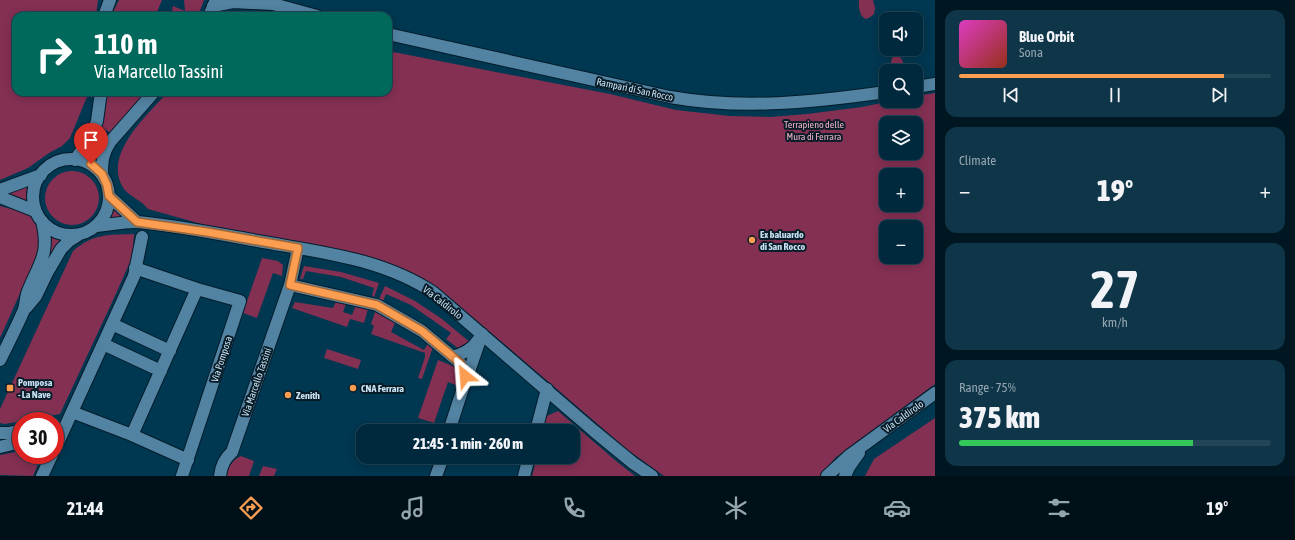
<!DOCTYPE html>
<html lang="en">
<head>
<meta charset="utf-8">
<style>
  :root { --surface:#00293d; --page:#0e3548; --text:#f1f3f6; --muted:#95a6b0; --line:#224557; --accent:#fb9e52 }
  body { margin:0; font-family:"Asap Condensed",sans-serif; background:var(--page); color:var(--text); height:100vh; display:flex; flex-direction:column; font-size:15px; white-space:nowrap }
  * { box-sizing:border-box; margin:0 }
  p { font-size:13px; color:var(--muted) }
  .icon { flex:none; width:22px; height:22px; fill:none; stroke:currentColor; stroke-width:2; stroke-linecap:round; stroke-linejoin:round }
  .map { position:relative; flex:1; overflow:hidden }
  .side { display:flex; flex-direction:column; gap:10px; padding:10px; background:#001722; width:360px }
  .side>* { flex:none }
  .hud { position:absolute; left:12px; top:12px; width:380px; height:84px; border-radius:12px; box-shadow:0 2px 10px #0003,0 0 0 1px var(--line); background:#00695c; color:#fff; overflow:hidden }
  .buttons { position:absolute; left:879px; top:12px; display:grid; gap:8px }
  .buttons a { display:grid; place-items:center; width:44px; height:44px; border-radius:8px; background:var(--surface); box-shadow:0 2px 10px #0003,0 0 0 1px var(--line); font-size:20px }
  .speed { position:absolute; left:12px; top:412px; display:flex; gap:8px; font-size:20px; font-weight:700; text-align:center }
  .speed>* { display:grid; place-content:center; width:52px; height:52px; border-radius:50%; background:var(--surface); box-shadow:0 2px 10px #0003,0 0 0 1px var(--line); line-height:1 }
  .speed .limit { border:6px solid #d22; background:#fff; color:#111 }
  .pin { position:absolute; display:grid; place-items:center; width:34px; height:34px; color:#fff; margin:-41px -17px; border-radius:50% 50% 50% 0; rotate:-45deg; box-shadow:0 0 4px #0007 }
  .pin .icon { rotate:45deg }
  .me { position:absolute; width:44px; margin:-22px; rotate:332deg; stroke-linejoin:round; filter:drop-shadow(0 0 3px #0008) }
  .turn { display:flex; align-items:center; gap:14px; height:84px; padding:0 16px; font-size:18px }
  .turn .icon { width:52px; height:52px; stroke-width:2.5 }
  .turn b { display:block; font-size:28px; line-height:34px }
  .big { font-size:30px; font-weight:800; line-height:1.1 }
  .side .tile { flex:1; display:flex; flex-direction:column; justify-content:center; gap:6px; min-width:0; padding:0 14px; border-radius:12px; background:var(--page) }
  .side .dial { align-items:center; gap:0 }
  .dial b { font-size:52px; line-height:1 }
  .song { display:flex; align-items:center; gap:12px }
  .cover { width:48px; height:48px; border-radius:6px; background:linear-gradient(135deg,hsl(310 70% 55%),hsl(10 70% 35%)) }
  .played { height:4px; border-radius:2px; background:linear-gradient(90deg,var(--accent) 85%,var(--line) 85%) }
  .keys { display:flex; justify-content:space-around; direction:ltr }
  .heat { display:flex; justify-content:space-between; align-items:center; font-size:22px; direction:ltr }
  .charge { height:6px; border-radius:3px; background:linear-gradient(90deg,#34c759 75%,var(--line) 0) }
  .trip { position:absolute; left:356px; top:424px; width:224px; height:40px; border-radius:12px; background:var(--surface); box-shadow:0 2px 10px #0003,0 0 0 1px var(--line); font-weight:800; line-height:40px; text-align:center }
  .dock { display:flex; height:64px; justify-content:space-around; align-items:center; background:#001018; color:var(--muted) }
  .dock .icon { width:28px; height:28px }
  .dock .selected { color:var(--accent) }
  .dock b { font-size:18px; color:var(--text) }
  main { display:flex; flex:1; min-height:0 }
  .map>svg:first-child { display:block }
  .green { fill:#843053; fill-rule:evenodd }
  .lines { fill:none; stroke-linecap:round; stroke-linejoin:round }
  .street-casing { stroke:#041d2b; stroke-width:14 }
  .secondary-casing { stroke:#041d2b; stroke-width:14 }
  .street { stroke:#5383a2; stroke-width:12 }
  .secondary { stroke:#5383a2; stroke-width:12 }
  .route-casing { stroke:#a36735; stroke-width:10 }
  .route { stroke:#fb9e52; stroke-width:7 }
  .poi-dot { fill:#fb9e52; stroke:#081c28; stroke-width:1.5 }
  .labels { text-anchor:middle; stroke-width:4; stroke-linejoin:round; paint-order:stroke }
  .street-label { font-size:10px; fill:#c9e2f3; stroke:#081c28 }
  .park-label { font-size:10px; fill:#f0b0c5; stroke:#081c28 }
  .poi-label { font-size:10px; font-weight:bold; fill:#c9e2f3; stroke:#081c28; text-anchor:start }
</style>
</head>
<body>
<main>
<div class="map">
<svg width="935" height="476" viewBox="0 0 935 476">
  <rect width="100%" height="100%" fill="#003751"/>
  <path class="green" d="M0 0H98L96 16H16V92H89L70 138 62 146 49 153 28 168 0 180Z
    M119 0H162L157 12 163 16H111Z
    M184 0H204L198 16H171L173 6 185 11Z
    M859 0H873L875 8 874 14 869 18 865 19 861 15 859 8Z
    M388 51 610 94 676 110 730 116 771 117 807 114 862 107 891 101H916V96L935 93V384L835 458 821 476H664L628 450 448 296 435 287 205 225 148 209C141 200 129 196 124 189 101 156 147 115 168 92H388ZM886 123H916V153H886ZM886 175H916V205H886ZM886 227H916V257H886Z
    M896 55 901 58 906 68 889 71 892 58Z
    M105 92H148L111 133 101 127Z
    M96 138 104 142 96 162 86 156 92 147Z
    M45 198a27 27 0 1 1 54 0a27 27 0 1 1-54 0Z
    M28 184 27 201 4 193Z
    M0 206 26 213 32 217 38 226 39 251 0 338Z
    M111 207 131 220 104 221Z
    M134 234 132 257 130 262 114 298 60 414 5 424 0 423V409L73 251C94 233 108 235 134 234Z
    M52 236 61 240 34 285 50 247Z
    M262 258 278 261 283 265 282 276 273 273 257 318 243 313Z
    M304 266 341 272 379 283 374 297 372 296 374 288 341 277 306 271 303 279H300Z
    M385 286 415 301 442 319 471 343 459 349 446 339 451 333 411 305 386 294 383 301 379 299Z
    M337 299 347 301 343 312 352 315 356 305 368 309 364 323 350 319 347 327 292 308 295 302 333 308Z
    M375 312 395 323 391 332 424 350 429 342 433 347 422 379 418 378 425 357V353L371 334 374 326 371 324Z
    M327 349 361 360 358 369 324 358Z
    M438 360 455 367 460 371 458 386 448 382 434 423 418 418Z
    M558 411 616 461 635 476H532L537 457H573V431H543L547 416Z
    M935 418V476H865L874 459Z
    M21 451V455H42L33 476 0 475V455Z
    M241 456 254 461 249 476H227C228 467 232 460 241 456Z
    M263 466 277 469 274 476H259Z"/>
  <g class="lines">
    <defs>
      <path id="street" d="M267 1 273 4 317 16
        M213 6 233 2 273 4
        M388 34 670 97C744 110 813 102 886 92
        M916 87 935 84
        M135 268 197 289 240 301 182 476
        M290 285 377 305 422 331 460 363 464 371V385L449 431
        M112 324 170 351
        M103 344 161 371
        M453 357C463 353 472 350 478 340
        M466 380 482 334
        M72 412 132 435 188 460
        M536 431 547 389
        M0 433H9L21 431
        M132 435 197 289
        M0 447 21 442
        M55 449 129 287 134 276 142 237
        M42 476 52 455
        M220 476C221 466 224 459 232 452L290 285 298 248
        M436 476 443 457
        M524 476 529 457"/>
      <path id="secondary" d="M104 16 110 0
        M209 16 216 0
        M33 197a38 38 0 1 1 76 0a38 38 0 1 1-76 0Z
        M75 160 93 133 97 121 101 92
        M102 174C102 161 103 153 110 142L154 92
        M0 190 41 175
        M109 196 137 222
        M0 197 35 211
        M96 226C110 225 125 221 138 222 179 226 219 234 258 241 318 252 382 258 434 293L594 431 633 463 652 476
        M26 308 36 296 47 273 61 249 69 241 80 234
        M0 360C8 344 16 328 23 312 26 306 25 298 28 291 40 262 50 254 42 221
        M827 476 850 455 935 393
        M845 476 849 467 859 453"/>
    </defs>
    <use href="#street" class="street-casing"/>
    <use href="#secondary" class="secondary-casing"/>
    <use href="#street" class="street"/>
    <use href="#secondary" class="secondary"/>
  </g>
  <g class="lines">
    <defs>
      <path id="route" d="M91 164 102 174 107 185 109 196 137 222 207 232 298 248 290 285 377 305 422 331 460 363 464 371 465 376"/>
    </defs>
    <use href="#route" class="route-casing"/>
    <use href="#route" class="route"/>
  </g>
  <g class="poi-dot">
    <circle cx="752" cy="240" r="4"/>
    <rect x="6" y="384" width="8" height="8" rx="2"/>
    <circle cx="353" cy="388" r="4"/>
    <circle cx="288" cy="395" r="4"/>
  </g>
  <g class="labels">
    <g class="street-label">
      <text transform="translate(635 89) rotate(12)" y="4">Rampari di San Rocco</text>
      <text transform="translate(443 302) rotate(38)" y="4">Via Caldirolo</text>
      <text transform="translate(221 359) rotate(-72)" y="4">Via Pomposa</text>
      <text transform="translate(256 382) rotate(-71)" y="4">Via Marcello Tassini</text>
      <text transform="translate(903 416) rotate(-36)" y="4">Via Caldirolo</text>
    </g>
    <g class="park-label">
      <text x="814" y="128">Terrapieno delle<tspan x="814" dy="12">Mura di Ferrara</tspan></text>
    </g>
    <g class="poi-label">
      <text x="760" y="238">Ex baluardo<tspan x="760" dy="12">di San Rocco</tspan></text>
      <text x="18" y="386">Pomposa<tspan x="18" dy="12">- La Nave</tspan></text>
      <text x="361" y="392">CNA Ferrara</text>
      <text x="296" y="399">Zenith</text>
    </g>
  </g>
</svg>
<div class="buttons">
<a><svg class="icon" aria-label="sound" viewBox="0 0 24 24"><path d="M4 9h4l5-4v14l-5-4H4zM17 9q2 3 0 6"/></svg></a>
<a><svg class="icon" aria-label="search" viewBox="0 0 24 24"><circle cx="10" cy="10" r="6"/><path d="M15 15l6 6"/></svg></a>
<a><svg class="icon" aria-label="layers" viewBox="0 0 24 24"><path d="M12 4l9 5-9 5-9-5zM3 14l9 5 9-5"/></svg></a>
<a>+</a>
<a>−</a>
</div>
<div class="speed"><div class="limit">30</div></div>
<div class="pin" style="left:91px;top:164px;background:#d93025"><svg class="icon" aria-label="arrive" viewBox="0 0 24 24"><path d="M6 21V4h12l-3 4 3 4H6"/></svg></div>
<svg class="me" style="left:465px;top:376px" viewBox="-20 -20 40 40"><path d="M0-17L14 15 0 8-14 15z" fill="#fb9e52" stroke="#fff" stroke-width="4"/></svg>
<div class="trip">21:45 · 1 min · 260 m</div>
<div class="hud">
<div class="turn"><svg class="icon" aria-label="right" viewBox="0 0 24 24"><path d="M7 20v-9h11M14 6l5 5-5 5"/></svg><div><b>110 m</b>Via Marcello Tassini</div></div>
</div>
</div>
<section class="side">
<div class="tile">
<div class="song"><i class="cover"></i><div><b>Blue Orbit</b><p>Sona</p></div></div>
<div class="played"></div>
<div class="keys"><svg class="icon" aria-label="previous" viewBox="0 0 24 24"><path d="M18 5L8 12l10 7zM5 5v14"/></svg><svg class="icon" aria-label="pause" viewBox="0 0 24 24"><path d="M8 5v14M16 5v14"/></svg><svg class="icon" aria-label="next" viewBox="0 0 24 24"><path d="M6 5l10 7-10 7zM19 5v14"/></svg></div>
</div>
<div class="tile"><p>Climate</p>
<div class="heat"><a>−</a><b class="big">19°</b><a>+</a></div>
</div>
<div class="tile dial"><b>27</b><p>km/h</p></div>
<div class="tile"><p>Range · 75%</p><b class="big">375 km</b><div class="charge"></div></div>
</section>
</main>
<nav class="dock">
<b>21:44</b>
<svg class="icon selected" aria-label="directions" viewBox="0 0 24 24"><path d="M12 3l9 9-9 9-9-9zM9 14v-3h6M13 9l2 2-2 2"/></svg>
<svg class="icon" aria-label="music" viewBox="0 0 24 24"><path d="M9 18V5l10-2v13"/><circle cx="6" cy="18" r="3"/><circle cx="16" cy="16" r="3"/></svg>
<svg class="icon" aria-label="phone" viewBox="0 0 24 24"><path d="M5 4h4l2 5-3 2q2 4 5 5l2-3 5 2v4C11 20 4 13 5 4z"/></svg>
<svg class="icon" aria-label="climate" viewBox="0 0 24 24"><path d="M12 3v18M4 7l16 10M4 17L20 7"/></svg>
<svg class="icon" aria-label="car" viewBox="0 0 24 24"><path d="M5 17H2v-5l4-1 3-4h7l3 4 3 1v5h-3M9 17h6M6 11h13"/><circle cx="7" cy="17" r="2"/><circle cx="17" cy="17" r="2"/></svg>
<svg class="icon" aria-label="filters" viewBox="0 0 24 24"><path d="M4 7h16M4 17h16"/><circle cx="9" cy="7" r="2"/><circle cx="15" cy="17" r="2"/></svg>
<b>19°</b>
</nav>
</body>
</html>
